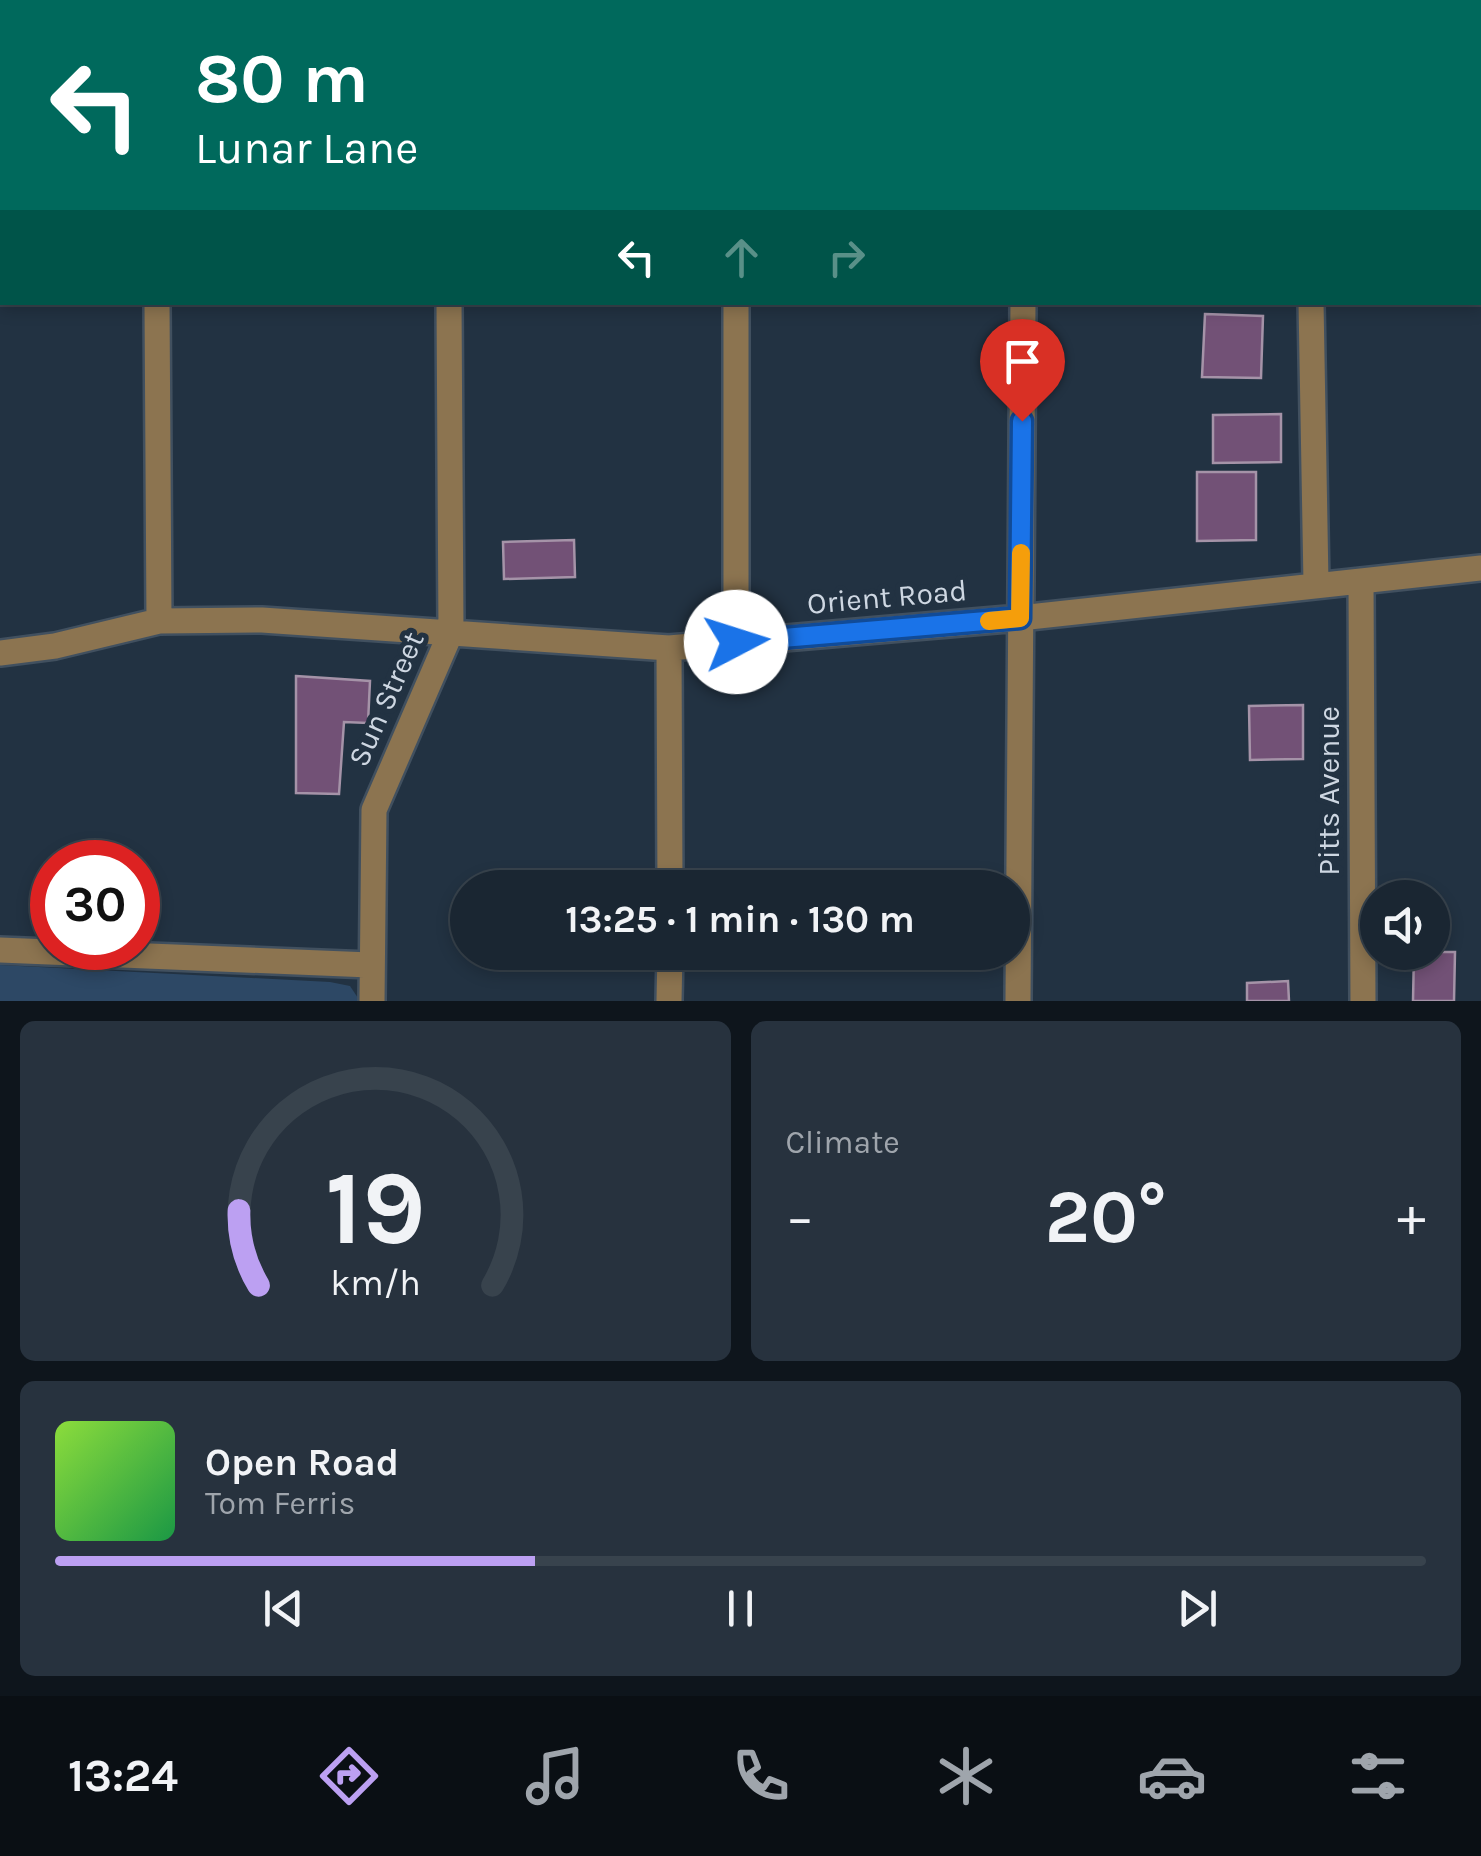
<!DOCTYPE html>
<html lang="en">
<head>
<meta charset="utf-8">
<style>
  :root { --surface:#1a2632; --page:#27323e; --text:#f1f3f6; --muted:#9fa5ac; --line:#38434d; --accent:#bca0f2 }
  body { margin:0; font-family:Karla,sans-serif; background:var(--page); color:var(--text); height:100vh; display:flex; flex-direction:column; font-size:38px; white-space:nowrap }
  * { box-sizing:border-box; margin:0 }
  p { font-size:32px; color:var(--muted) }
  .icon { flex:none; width:55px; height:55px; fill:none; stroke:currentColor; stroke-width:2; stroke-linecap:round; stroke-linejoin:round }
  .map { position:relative; height:1001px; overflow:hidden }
  .panel { display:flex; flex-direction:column; gap:20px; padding:20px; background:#0e151c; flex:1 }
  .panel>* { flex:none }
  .hud { position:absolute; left:0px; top:0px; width:1482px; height:305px; box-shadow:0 5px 15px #0003,0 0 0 2px var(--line); background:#00695c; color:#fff; overflow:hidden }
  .fabs { position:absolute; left:1360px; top:880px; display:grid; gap:20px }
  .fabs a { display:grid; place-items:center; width:90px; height:90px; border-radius:50%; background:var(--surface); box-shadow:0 5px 15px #0003,0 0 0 2px var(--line); font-size:50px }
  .speed { position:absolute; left:30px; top:840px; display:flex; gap:20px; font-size:50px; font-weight:700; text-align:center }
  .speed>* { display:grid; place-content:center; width:130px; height:130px; border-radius:50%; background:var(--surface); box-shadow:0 5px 15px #0003,0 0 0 2px var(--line); line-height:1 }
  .speed .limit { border:15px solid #d22; background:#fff; color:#111 }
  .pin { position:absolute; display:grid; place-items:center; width:85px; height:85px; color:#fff; margin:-102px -42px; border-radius:50% 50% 50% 0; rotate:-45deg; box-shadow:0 0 10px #0007 }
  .pin .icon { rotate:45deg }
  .me { position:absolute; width:110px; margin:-55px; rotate:85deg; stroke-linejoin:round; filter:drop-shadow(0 0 8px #0008) }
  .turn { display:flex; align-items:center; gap:35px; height:210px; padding:0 30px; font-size:45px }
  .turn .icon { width:130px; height:130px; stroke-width:2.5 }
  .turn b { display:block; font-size:70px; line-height:85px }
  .lanes { display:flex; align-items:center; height:95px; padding:0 30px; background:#0003; justify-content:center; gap:50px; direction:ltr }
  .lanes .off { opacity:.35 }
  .big { font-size:75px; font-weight:700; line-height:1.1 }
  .panel .card { flex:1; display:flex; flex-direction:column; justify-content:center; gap:15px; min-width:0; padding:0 35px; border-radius:15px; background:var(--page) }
  .panel .dial { align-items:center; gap:0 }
  .dial svg { height:260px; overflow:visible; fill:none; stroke:var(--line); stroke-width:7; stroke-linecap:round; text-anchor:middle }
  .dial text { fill:var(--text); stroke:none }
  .song { display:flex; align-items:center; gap:30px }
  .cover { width:120px; height:120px; border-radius:15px; background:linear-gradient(135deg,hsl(90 70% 55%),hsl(140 70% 35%)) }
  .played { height:10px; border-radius:5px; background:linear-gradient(90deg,var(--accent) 35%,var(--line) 35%) }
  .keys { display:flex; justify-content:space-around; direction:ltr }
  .heat { display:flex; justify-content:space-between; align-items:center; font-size:55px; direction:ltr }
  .panel .tiles { flex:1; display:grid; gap:20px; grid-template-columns:1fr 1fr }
  .card:last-child { grid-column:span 2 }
  .trip { position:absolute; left:450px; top:870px; width:580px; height:100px; border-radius:50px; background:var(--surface); box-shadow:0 5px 15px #0003,0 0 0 2px var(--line); font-weight:700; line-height:100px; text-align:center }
  .tab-bar { display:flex; height:160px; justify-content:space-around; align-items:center; background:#0a0f14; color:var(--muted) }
  .tab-bar .icon { width:70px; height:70px }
  .tab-bar .selected { color:var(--accent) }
  .tab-bar b { font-size:45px; color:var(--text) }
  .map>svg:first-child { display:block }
  .green { fill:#2d4865 }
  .building { fill:#725176; stroke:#a593a8; stroke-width:2.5 }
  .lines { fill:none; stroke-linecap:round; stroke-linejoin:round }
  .minor-casing { stroke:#41505f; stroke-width:30 }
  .minor { stroke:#8c7450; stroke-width:25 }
  .route-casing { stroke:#114b97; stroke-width:25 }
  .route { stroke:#1a73e8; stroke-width:18 }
  .slow { stroke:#f59e0b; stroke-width:18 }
  .labels { text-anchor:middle; stroke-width:10; stroke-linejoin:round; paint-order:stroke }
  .street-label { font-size:30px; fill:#ced7e2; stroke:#223242 }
</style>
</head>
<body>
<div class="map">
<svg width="1481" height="1001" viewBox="0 0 1481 1001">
  <rect width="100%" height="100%" fill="#223242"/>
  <path class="green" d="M0 965 330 982 350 986 360 1001H0Z"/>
  <path class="building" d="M1205 314 1263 316 1261 378 1202 377Z
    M1281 414V462L1213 463V415Z
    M1197 472H1256V540L1197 541Z
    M574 540 575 577 504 579 503 542Z
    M296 676 370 681 368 723 344 722 339 794 296 793Z
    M1303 705V759L1250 760 1249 706Z
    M1414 952H1455L1454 1001H1413Z
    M1288 981 1289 1001H1247V983Z"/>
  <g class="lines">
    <defs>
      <path id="minor" d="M155 0V2
        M447 0V2
        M736 0V2
        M905 0 913 2
        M1347 0 1348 2
        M1480 177H1481
        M157 302 159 621
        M736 302V643
        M1311 302 1316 583
        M1361 581 1363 1001
        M669 648 670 888
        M0 653 55 646 159 621 262 620 669 648 1020 618 1481 568
        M0 950 370 965
        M372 1001 374 810 451 632 449 302
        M669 1001 670 952
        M1018 1001 1023 302"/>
    </defs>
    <use href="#minor" class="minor-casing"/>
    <use href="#minor" class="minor"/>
  </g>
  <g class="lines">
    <defs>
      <path id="route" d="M736 642 1020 618 1022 421"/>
    </defs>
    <use href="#route" class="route-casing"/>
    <use href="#route" class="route"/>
    <path class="slow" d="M989 621 1020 618 1021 553"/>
  </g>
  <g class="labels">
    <g class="street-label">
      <text transform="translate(887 597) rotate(-5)" y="10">Orient Road</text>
      <text transform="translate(386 699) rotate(-66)" y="10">Sun Street</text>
      <text transform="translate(1329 791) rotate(-90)" y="10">Pitts Avenue</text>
    </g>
  </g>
</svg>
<div class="fabs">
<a><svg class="icon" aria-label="sound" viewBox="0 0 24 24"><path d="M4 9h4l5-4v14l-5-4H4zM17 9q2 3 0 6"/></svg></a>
</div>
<div class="speed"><div class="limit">30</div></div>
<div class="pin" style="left:1022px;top:421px;background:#d93025"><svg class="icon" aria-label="arrive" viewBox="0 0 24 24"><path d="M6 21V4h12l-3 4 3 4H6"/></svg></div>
<svg class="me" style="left:736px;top:642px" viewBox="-20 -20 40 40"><circle r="19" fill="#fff"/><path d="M0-13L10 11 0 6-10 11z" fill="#1a73e8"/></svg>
<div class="trip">13:25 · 1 min · 130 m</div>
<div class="hud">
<div class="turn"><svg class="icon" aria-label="left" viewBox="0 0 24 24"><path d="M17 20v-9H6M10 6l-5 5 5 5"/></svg><div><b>80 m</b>Lunar Lane</div></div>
<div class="lanes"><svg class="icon" aria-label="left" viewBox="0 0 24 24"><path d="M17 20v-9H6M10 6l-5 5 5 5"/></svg><svg class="icon off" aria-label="ahead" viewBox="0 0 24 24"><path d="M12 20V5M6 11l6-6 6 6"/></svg><svg class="icon off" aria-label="right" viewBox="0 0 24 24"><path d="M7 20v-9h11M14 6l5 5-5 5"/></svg></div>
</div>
</div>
<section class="panel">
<div class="tiles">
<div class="card dial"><svg viewBox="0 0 100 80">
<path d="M14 69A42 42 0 1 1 86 69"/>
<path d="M14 69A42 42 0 0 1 8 46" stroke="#bca0f2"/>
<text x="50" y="56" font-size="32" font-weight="700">19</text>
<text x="50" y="72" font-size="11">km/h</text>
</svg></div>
<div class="card"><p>Climate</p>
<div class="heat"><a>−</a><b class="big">20°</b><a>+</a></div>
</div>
<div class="card">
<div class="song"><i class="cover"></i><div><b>Open Road</b><p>Tom Ferris</p></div></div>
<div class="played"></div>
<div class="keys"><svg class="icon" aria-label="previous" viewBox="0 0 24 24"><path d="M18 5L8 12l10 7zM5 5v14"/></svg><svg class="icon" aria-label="pause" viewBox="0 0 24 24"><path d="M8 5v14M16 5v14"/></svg><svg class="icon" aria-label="next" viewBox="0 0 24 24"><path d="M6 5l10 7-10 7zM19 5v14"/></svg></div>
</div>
</div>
</section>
<nav class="tab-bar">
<b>13:24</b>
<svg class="icon selected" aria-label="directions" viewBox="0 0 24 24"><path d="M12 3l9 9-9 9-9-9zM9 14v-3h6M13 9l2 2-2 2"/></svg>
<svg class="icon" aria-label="music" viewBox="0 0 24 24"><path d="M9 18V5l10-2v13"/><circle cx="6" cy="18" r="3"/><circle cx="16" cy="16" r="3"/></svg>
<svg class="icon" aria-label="phone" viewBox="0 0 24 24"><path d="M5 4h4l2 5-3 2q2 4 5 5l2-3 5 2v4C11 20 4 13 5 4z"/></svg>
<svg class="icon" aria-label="climate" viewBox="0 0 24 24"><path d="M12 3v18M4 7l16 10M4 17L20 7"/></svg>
<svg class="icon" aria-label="car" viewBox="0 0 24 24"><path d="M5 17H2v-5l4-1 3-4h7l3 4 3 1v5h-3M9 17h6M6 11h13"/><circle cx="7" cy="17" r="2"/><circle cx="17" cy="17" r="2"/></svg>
<svg class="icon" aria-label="filters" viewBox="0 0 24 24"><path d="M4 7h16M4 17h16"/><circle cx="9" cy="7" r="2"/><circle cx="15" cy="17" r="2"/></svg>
</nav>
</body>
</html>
